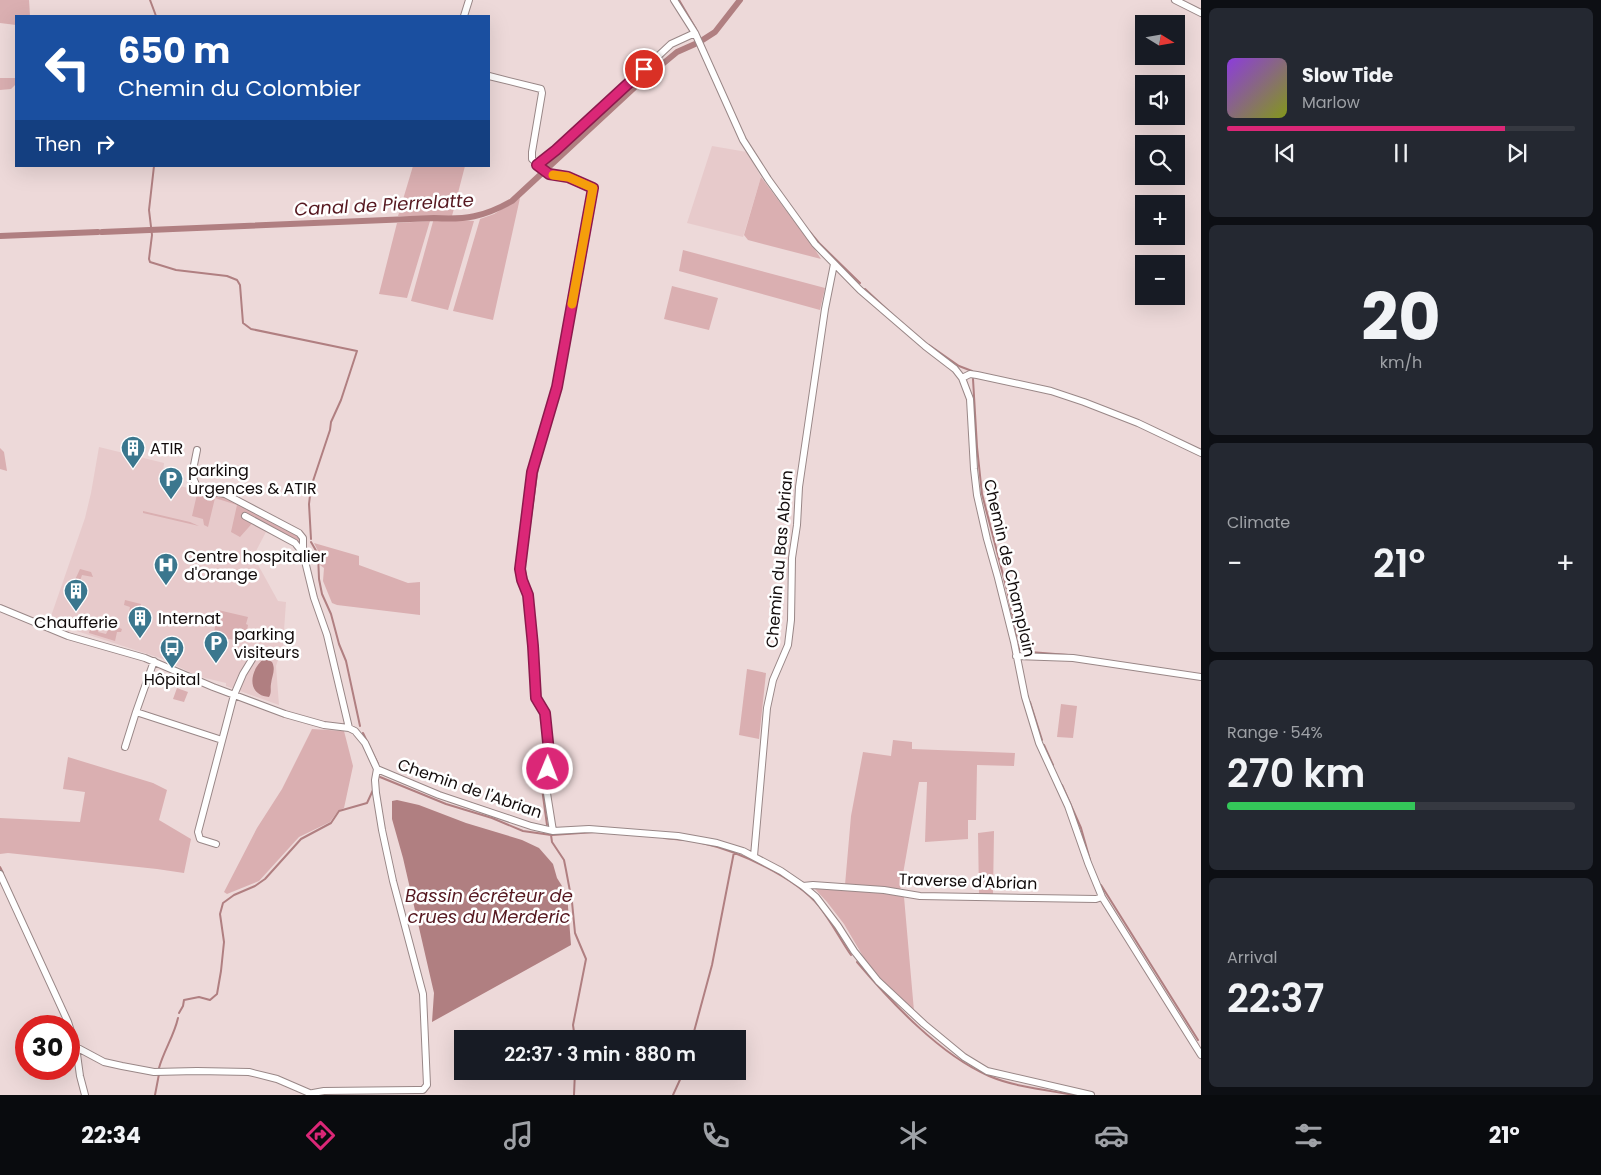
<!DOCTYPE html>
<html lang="en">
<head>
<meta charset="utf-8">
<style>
  :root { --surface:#171b24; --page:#242831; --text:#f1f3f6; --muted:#9ea1a6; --line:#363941; --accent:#db2777 }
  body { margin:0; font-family:Poppins,sans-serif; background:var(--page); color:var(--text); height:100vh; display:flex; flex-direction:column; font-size:19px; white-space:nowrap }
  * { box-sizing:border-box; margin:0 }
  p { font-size:16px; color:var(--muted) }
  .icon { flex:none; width:28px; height:28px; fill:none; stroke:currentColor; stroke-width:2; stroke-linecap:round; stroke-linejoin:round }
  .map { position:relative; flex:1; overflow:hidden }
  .side { display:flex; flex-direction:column; gap:8px; padding:8px; background:#0d0f14; width:400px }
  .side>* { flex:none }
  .hud { position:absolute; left:15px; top:15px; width:475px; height:152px; border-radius:0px; box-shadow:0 5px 20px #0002; background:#1a4fa0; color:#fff; overflow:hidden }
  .needle { width:32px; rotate:101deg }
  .buttons { position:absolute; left:1135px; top:15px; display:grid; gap:10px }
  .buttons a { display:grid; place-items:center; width:50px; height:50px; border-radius:0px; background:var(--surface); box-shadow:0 5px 20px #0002; font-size:25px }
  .speed { position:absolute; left:15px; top:1015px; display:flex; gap:10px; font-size:25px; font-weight:700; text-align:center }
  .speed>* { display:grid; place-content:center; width:65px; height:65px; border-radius:50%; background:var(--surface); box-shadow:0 5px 20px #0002; line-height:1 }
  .speed .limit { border:8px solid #d22; background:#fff; color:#111 }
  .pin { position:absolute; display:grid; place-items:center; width:42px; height:42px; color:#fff; margin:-21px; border:2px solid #fff; border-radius:50%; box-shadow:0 1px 5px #0007 }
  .me { position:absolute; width:55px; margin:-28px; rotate:1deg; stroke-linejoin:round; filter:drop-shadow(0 0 4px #0008) }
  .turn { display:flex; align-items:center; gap:18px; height:105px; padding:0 20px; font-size:22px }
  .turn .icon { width:65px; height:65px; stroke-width:2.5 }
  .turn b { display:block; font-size:35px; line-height:42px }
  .then { display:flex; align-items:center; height:48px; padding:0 20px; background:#0003; gap:10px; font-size:19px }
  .big { font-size:38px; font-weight:600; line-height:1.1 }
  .side .tile { flex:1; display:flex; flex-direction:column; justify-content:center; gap:8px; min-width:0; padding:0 18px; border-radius:8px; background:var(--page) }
  .side .dial { align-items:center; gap:0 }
  .dial b { font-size:65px; line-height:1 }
  .song { display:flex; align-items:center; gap:15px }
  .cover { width:60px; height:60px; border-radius:8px; background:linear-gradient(135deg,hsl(270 70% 55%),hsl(70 70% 35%)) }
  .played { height:5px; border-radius:2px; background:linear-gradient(90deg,var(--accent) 80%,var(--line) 80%) }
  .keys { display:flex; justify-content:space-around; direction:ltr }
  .heat { display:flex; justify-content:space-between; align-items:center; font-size:28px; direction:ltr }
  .charge { height:8px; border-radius:4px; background:linear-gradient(90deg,#34c759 54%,var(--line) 0) }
  .trip { position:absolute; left:454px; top:1030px; width:292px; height:50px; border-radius:0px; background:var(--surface); box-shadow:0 5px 20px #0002; font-weight:600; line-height:50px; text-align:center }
  .tabs { display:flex; height:80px; justify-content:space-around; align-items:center; background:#090b0e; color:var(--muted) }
  .tabs .icon { width:35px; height:35px }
  .tabs .active { color:var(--accent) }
  .tabs b { font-size:22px; color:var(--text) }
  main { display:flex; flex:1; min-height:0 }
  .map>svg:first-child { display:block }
  .built { fill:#e7cacb }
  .green { fill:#daafb1 }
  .water { fill:#b07f81 }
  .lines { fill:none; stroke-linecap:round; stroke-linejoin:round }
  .stream { stroke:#b07f81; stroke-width:2 }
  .canal { stroke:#b07f81; stroke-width:6 }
  .minor-casing { stroke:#998787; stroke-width:8 }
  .minor { stroke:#fff; stroke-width:6 }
  .route-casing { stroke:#8e194d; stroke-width:12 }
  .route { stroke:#db2777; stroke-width:9 }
  .slow { stroke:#f59e0b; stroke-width:9 }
  .labels { text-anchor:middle; stroke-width:5; stroke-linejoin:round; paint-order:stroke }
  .poi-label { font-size:16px; fill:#130c0c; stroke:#fff; text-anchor:start }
  .street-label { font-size:16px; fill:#130c0c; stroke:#fff }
  .water-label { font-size:18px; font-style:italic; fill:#561820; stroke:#fff }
</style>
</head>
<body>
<main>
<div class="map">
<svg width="1201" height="1095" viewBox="0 0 1201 1095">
  <rect width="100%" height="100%" fill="#edd9d9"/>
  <path class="built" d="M712 146 747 152 761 177 743 237 687 223Z
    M99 447 164 463 162 482 223 496 239 504 267 530 256 551 251 550 252 554 278 601 286 602 283 645 276 666 279 705 226 686V683L197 676 163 659 49 622 85 518 91 493Z"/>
  <path class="green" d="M0 0H29L30 16H16V25L0 23Z
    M0 78H16V84L11 89 0 90Z
    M413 166H465L452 216H398Z
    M761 177 814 248 821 259 748 240 744 235Z
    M520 198 493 320 453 311 480 219 494 214Z
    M434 218 474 221 448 310 411 301Z
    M430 221 407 298 379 294 397 223Z
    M683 250 825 288 820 310 679 271Z
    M672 286 718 298 709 330 664 319Z
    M0 448 4 452 7 471 0 469Z
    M200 490 224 495 298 533 301 542 256 519 240 537 231 532 237 505 215 498 208 527 204 525 203 519 192 516 197 494Z
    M143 511 190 522 199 526 143 513Z
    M314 543 359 556V565L408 583 420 582V615L337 605 332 603 323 581 324 568 320 565 319 553Z
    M80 569 91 572 93 577 82 575 79 584 74 582Z
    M125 600 141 604 139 612 141 616 138 615 137 619 145 622 144 626 132 623 128 617 130 607 124 605Z
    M218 610 248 617 246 624 248 625 246 636 242 642 216 636 214 633Z
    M93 619 102 622 98 632 106 634 108 630 105 629 107 623 122 629 121 632H117L115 641 89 633Z
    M747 669 766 673 759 739 739 735Z
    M177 688 188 692 184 702 173 699Z
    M1061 704 1077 706 1073 738 1057 737Z
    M312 729 344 731 353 766 344 808 338 811 330 822 299 837 259 881 227 894 224 892 257 828 282 789Z
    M893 740 912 742V749L1015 753 1014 766 977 765 976 820H968V839L925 842 927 782H919L900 891 845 885 851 816 863 752 891 756Z
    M68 757 153 783 167 790 159 820 191 839 184 873 157 869 8 853 0 854V818L80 822 85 792 63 789Z
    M994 831 993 894H979L978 833Z
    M814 888 882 892 904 897 914 1011 882 980 864 958 844 924 827 902Z"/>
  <path class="water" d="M265 658 272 662C276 670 272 675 271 684 270 689 272 692 269 697 245 695 250 668 265 658Z
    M397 800 419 805 466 823 522 840 539 848 553 864 557 878 567 894 571 945 432 1022 434 993 403 858 392 819V801Z"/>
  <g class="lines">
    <path class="stream" d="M150 0 156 16
      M679 0 696 29
      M154 166 149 210 152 235 149 259 150 262 176 270 227 276 237 280 240 285 243 323 251 329 357 351 341 400 331 422 330 430 311 487 309 504 311 539
      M809 231 819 243 860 283
      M865 289 893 315
      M929 345 959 366 972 371
      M562 376 586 252
      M973 379 977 447 982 494 1007 590 1020 650 1030 652 1068 655
      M311 542 318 554 319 579 322 594 331 614 339 644 346 661 360 726
      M529 589 524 567 539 460
      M1030 702 1042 740
      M540 708 544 739 543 765 541 781 547 825
      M363 733 378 764
      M1044 745 1053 765
      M380 777 446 804 492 818 523 831 551 835 552 842 564 860 566 870 572 902 575 933 586 959 573 1025 575 1039
      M1062 785 1081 828 1090 860
      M552 835 595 832
      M664 838 684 840
      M702 843C738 851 795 877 819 906 831 921 840 939 851 955
      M0 867 3 873
      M1101 885 1198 1040
      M857 962C891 1002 940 1055 989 1076 1015 1087 1046 1090 1074 1095
      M179 1013 183 1006 184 1000 199 997 210 1000 217 994 221 971 224 942 220 914 223 903 234 895 255 886 265 879 301 839 331 823 339 811 367 803 373 790
      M692 1039 712 965 734 852
      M159 1068C164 1050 174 1036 178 1018
      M155 1095 159 1074
      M574 1095 575 1071
      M673 1095 684 1071"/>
    <path class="canal" d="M701 41 715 32 740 0
      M102 232 434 218C465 220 484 217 512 201L636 86 677 52 695 44
      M0 236 98 232"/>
    <defs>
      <path id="minor" d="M674 0 695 33 743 140 768 179 815 244 860 290 925 346 955 369 962 378 970 399 974 469 977 495 987 539 998 578 1014 642 1025 697 1039 743 1068 806 1088 863 1102 897 1201 1055
        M1175 0 1201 13
        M464 16 469 0
        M489 76 541 89 542 93 532 152V159L549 174 568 177 593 188 557 387 532 472 520 569 522 580 528 595 533 646 536 698 545 713 549 751 546 787 553 831
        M537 165 578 131 671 44 695 33
        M962 378 970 374 977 375 1051 391 1084 402 1138 423 1201 453
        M197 450 192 475 197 487 204 490 225 494 299 533 303 538V553L314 598 327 635 349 728
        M245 516 295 543 303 553
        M0 608 68 636 145 658 213 687 285 714 324 725 349 728 355 731 365 743 377 769
        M1016 656 1073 658 1201 677
        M154 661 136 712 222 740
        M125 747 136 712
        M377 769 439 795 531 826 553 831 589 829 678 836 717 843 743 851 781 871 803 886 816 897 838 926 854 951 878 981 924 1024 964 1057 987 1071 1091 1095
        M216 844 200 839 198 832 234 695 243 674 254 656
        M754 856 767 708 773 680 788 645 791 620 792 558 797 525 799 487 825 309 834 264
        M0 874 68 1022 76 1047 80 1076 85 1095
        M803 886 813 885 884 890 920 896 1096 899 1102 897
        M76 1047 104 1062 122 1066 154 1072 197 1071 249 1072 277 1079 314 1095
        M313 1093 324 1091 416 1090H423L427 1085 423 994 393 881 382 830 376 793 375 780 377 769"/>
    </defs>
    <use href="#minor" class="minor-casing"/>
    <use href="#minor" class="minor"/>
  </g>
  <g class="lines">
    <defs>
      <path id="route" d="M548 769 549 752 545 713 536 698 533 646 528 595 522 580 520 569 532 472 557 387 593 188 568 177 549 174 537 165 556 150 644 69"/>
    </defs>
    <use href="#route" class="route-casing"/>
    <use href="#route" class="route"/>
    <path class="slow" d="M553 175 568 177 593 188 572 304"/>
  </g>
  <defs>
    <symbol id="building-pin" viewBox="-11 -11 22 30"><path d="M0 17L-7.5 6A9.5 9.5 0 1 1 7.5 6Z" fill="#3b778e" stroke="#fff"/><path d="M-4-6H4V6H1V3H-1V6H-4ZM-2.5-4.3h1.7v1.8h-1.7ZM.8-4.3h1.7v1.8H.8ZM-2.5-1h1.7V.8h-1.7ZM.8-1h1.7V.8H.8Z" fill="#fff"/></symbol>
    <symbol id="parking-pin" viewBox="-11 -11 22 30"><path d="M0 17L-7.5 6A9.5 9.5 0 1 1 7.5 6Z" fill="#3b778e" stroke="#fff"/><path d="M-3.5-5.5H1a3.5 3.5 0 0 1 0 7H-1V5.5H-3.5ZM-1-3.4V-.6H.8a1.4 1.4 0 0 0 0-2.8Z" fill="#fff"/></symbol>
    <symbol id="hospital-pin" viewBox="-11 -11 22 30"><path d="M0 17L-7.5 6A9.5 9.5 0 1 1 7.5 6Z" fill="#3b778e" stroke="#fff"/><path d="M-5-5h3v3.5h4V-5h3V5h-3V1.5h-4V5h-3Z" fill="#fff"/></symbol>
    <symbol id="bus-pin" viewBox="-11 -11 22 30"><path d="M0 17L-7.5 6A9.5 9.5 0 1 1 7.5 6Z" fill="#3b778e" stroke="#fff"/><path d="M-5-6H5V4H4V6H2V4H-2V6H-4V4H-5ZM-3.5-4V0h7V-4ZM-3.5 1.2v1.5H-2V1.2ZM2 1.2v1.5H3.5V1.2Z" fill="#fff"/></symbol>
  </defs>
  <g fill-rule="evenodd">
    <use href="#building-pin" x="119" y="434" width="28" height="38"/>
    <use href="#parking-pin" x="157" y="465" width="28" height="38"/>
    <use href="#hospital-pin" x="152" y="551" width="28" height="38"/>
    <use href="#building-pin" x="62" y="577" width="28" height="38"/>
    <use href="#building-pin" x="126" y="604" width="28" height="38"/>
    <use href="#parking-pin" x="202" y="629" width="28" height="38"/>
    <use href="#bus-pin" x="158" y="634" width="28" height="38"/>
  </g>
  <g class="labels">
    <g class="poi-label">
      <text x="150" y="454">ATIR</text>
      <text x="188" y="476">parking<tspan x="188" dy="18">urgences &amp; ATIR</tspan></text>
      <text x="184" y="562">Centre hospitalier<tspan x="184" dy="18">d'Orange</tspan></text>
      <text x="158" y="624">Internat</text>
      <text x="76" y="628" text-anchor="middle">Chaufferie</text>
      <text x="234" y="640">parking<tspan x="234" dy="18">visiteurs</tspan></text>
      <text x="172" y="685" text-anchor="middle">Hôpital</text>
    </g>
    <g class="street-label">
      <text transform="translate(779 559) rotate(-85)" y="6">Chemin du Bas Abrian</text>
      <text transform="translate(1010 568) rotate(77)" y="6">Chemin de Champlain</text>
      <text transform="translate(470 788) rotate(19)" y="6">Chemin de l'Abrian</text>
      <text transform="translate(968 881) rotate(2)" y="6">Traverse d'Abrian</text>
    </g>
    <g class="water-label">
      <text transform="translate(384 205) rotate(-3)" y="6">Canal de Pierrelatte</text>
      <text x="489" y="902">Bassin écrêteur de<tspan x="489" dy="21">crues du Merderic</tspan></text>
    </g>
  </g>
</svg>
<div class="buttons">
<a><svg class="needle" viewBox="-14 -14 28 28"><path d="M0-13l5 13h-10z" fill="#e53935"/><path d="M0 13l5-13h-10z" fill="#9ea1a6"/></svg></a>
<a><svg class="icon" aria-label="sound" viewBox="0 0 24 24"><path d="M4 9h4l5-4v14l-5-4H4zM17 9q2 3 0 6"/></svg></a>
<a><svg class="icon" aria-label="search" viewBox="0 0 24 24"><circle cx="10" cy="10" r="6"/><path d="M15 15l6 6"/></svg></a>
<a>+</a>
<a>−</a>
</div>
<div class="speed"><div class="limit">30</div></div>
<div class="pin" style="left:644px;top:69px;background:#d93025"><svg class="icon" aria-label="arrive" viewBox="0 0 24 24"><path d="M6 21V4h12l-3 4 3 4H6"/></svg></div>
<svg class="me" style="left:548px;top:769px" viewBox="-20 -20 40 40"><circle r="17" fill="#db2777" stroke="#fff" stroke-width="3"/><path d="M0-11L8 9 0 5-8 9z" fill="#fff"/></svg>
<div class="trip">22:37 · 3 min · 880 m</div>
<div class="hud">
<div class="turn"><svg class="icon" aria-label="left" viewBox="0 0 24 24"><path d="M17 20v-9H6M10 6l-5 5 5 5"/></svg><div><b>650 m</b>Chemin du Colombier</div></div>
<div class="then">Then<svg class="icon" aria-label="right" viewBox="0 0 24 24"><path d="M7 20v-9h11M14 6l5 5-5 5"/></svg></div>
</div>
</div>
<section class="side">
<div class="tile">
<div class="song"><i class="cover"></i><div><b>Slow Tide</b><p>Marlow</p></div></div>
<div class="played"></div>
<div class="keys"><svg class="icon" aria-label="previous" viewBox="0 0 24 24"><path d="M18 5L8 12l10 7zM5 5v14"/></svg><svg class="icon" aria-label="pause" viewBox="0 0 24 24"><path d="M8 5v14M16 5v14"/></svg><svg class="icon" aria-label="next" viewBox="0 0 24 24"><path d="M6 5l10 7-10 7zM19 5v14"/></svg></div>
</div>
<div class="tile dial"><b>20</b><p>km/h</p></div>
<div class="tile"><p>Climate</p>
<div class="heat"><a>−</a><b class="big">21°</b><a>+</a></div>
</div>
<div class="tile"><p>Range · 54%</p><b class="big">270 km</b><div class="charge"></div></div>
<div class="tile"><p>Arrival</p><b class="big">22:37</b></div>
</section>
</main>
<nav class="tabs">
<b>22:34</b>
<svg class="icon active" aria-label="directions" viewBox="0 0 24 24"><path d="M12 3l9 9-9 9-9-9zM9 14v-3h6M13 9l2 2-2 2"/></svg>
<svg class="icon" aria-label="music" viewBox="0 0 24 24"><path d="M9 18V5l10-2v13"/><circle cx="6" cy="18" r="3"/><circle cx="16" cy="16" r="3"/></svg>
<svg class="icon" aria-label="phone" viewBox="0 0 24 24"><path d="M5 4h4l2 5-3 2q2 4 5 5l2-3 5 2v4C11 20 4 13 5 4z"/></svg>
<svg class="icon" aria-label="climate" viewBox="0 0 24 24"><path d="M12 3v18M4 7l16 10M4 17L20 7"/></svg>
<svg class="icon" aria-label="car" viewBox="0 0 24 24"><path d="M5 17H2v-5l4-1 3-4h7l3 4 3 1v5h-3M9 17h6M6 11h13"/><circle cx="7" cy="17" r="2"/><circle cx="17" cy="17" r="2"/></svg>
<svg class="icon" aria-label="filters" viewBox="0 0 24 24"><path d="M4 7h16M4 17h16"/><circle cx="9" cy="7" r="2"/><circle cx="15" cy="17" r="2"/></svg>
<b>21°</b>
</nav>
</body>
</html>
